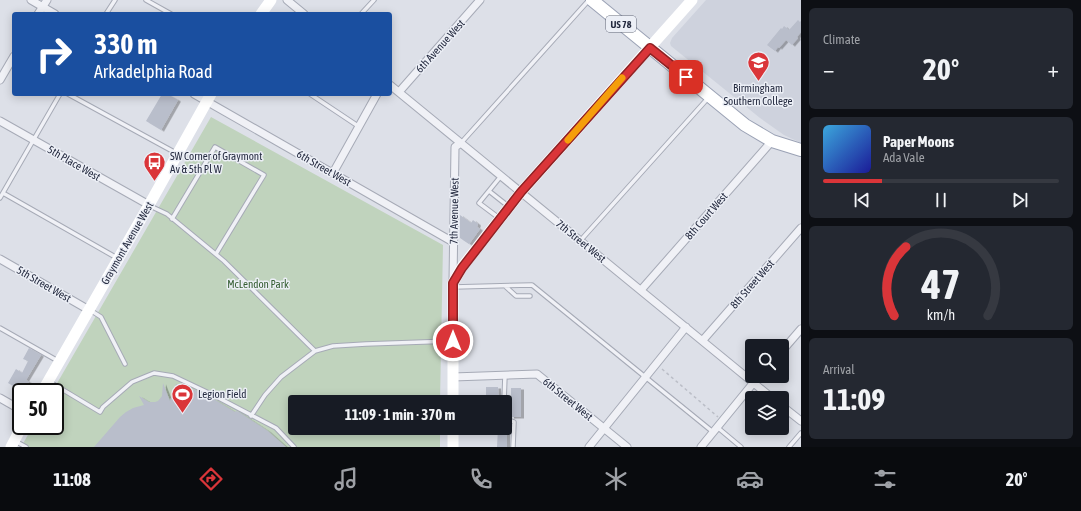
<!DOCTYPE html>
<html lang="en">
<head>
<meta charset="utf-8">
<style>
  :root { --surface:#171b24; --page:#242831; --text:#f1f3f6; --muted:#9ea1a6; --line:#363941; --accent:#da3539 }
  body { margin:0; font-family:"Asap Condensed",sans-serif; background:var(--page); color:var(--text); height:100vh; display:flex; flex-direction:column; font-size:15px; white-space:nowrap }
  * { box-sizing:border-box; margin:0 }
  p { font-size:13px; color:var(--muted) }
  .icon { flex:none; width:22px; height:22px; fill:none; stroke:currentColor; stroke-width:2; stroke-linecap:round; stroke-linejoin:round }
  .map { position:relative; flex:1; overflow:hidden }
  .drawer { display:flex; flex-direction:column; gap:8px; padding:8px; background:#0d0f14; width:280px }
  .drawer>* { flex:none }
  .top-card { position:absolute; left:12px; top:12px; width:380px; height:84px; border-radius:4px; box-shadow:0 2px 10px #0003; background:#1a4fa0; color:#fff; overflow:hidden }
  .buttons { position:absolute; left:745px; top:339px; display:grid; gap:8px }
  .buttons a { display:grid; place-items:center; width:44px; height:44px; border-radius:4px; background:var(--surface); box-shadow:0 2px 10px #0003; font-size:20px }
  .speed { position:absolute; left:12px; top:383px; display:flex; gap:8px; font-size:20px; font-weight:700; text-align:center }
  .speed>* { display:grid; place-content:center; width:52px; height:52px; border-radius:50%; background:var(--surface); box-shadow:0 2px 10px #0003; line-height:1 }
  .speed .limit { border:2px solid #111; border-radius:6px; background:#fff; color:#111 }
  .pin { position:absolute; display:grid; place-items:center; width:34px; height:34px; color:#fff; margin:-17px; border-radius:8px; box-shadow:0 2px 6px #0006 }
  .me { position:absolute; width:44px; margin:-22px; rotate:0deg; stroke-linejoin:round; filter:drop-shadow(0 0 3px #0008) }
  .turn { display:flex; align-items:center; gap:14px; height:84px; padding:0 16px; font-size:18px }
  .turn .icon { width:52px; height:52px; stroke-width:2.5 }
  .turn b { display:block; font-size:28px; line-height:34px }
  .big { font-size:30px; font-weight:700; line-height:1.1 }
  .drawer .tile { flex:1; display:flex; flex-direction:column; justify-content:center; gap:6px; min-width:0; padding:0 14px; border-radius:6px; background:var(--page) }
  .drawer .dial { align-items:center; gap:0 }
  .dial svg { height:104px; overflow:visible; fill:none; stroke:var(--line); stroke-width:7; stroke-linecap:round; text-anchor:middle }
  .dial text { fill:var(--text); stroke:none }
  .song { display:flex; align-items:center; gap:12px }
  .cover { width:48px; height:48px; border-radius:6px; background:linear-gradient(135deg,hsl(200 70% 55%),hsl(240 70% 35%)) }
  .played { height:4px; border-radius:2px; background:linear-gradient(90deg,var(--accent) 25%,var(--line) 25%) }
  .keys { display:flex; justify-content:space-around; direction:ltr }
  .heat { display:flex; justify-content:space-between; align-items:center; font-size:22px; direction:ltr }
  .trip { position:absolute; left:288px; top:395px; width:224px; height:40px; border-radius:4px; background:var(--surface); box-shadow:0 2px 10px #0003; font-weight:700; line-height:40px; text-align:center }
  .tab-bar { display:flex; height:64px; justify-content:space-around; align-items:center; background:#090b0e; color:var(--muted) }
  .tab-bar .icon { width:28px; height:28px }
  .tab-bar .current { color:var(--accent) }
  .tab-bar b { font-size:18px; color:var(--text) }
  main { display:flex; flex:1; min-height:0 }
  .map>svg:first-child { display:block }
  .built { fill:#ced2dd }
  .green { fill:#c0d3bd }
  .building { fill:#b9becb; filter:url(#shadow) }
  .lines { fill:none; stroke-linecap:round; stroke-linejoin:round }
  .service-casing { stroke:#a6aab6; stroke-width:5.5 }
  .minor-casing { stroke:#a6aab6; stroke-width:9 }
  .primary-casing { stroke:#9ba2b5; stroke-width:14 }
  .path { stroke:#bbbec7; stroke-width:1.5; stroke-dasharray:3 3; stroke-linecap:butt }
  .service { stroke:#f0f1f6; stroke-width:3.5 }
  .minor { stroke:#f0f1f6; stroke-width:7 }
  .secondary { stroke:#fff; stroke-width:11 }
  .primary { stroke:#fff; stroke-width:12 }
  .route-casing { stroke:#8e2225; stroke-width:10 }
  .route { stroke:#da3539; stroke-width:7 }
  .slow { stroke:#f59e0b; stroke-width:7 }
  .labels { text-anchor:middle; stroke-width:3; stroke-linejoin:round; paint-order:stroke }
  .shield { fill:#eceff6; stroke:#616677; stroke-width:1 }
  .shield-label { font-size:10px; font-weight:bold; fill:#252b40 }
  .street-label { font-size:11px; fill:#252b40; stroke:#eceff6 }
  .poi-label { font-size:11px; fill:#252b40; stroke:#eceff6; text-anchor:start }
  .park-label { font-size:11px; fill:#345d31; stroke:#eceff6 }
</style>
</head>
<body>
<main>
<div class="map">
<svg width="801" height="447" viewBox="0 0 801 447">
  <defs>
    <filter id="shadow"><feDropShadow dx="3" dy="1.5" stdDeviation="0" flood-color="#0004"/></filter>
  </defs>
  <rect width="100%" height="100%" fill="#dde0e8"/>
  <path class="built" d="M706 0H801V143L784 135 760 118 671 46 670 43 672 38Z"/>
  <path class="green" d="M211 117 443 245 440 402H295V428H440V447H21L33 426H55V392H52Z"/>
  <path class="building" d="M798 20 801 23V32L797 37 798 38 792 45 786 40 779 48 778 47 775 51 767 45 781 28 782 29 784 26 789 30Z
    M162 94H167L178 100 161 130 146 121Z
    M460 215 471 223 473 220 478 224 477 227 480 229 469 244 460 238Z
    M29 348 41 355 26 380 29 382 24 392H23L8 383 16 369 22 373 28 361 23 359Z
    M163 383 170 401 176 384 197 391 217 401 235 412 236 411 239 412 268 431 286 447H94L120 417 126 412 133 408 144 405 139 396 149 402H155L158 401 162 396Z
    M486 387H498L499 402H486Z
    M511 388H521V417H511Z
    M498 428H505V433H507V447H497Z"/>
  <g class="lines">
    <defs>
      <path id="service" d="M146 0 171 14
        M106 14 115 0
        M361 14 374 0
        M68 94 176 153
        M310 94 358 126
        M461 143 589 0
        M489 191 508 206
        M3 193 117 258
        M0 198 60 94
        M150 206 167 214 224 261 315 351
        M499 218 479 203 501 176
        M172 219 215 147 264 175 216 254
        M580 241 709 97
        M505 286 516 296H530
        M454 287 532 285 713 432
        M90 310 101 317 125 364
        M0 328 58 361
        M50 382 100 412 103 407 132 382 154 373 173 376 213 395 276 428 294 447
        M504 402 505 375
        M251 416 265 395 281 377 315 351 333 346 366 344 452 341
        M505 419 514 422 513 447
        M717 427 741 447
        M15 441 26 447
        M789 447 801 433"/>
      <path id="minor" d="M31 0 55 14
        M287 0 304 14
        M38 14 47 0
        M0 80 14 56
        M390 85 772 398
        M399 92 480 0
        M194 94 453 242
        M0 121 149 205
        M333 173 377 94
        M0 259 89 310
        M453 281 455 147 461 143
        M641 290 772 141
        M703 340 801 228
        M782 351 801 329
        M453 377 537 374 627 447
        M0 398 21 410
        M782 406 801 421
        M589 447 686 327
        M701 447 759 376"/>
      <path id="primary" d="M592 0 745 125 772 141 801 150"/>
    </defs>
    <use href="#service" class="service-casing"/>
    <use href="#minor" class="minor-casing"/>
    <use href="#primary" class="primary-casing"/>
    <path class="path" d="M662 369 718 417"/>
    <use href="#service" class="service"/>
    <use href="#minor" class="minor"/>
    <path class="secondary" d="M261 14 271 0
      M42 392 149 205 211 94
      M453 402V283L462 267 521 192 692 0
      M11 447 22 426
      M453 447V428"/>
    <use href="#primary" class="primary"/>
  </g>
  <g class="lines">
    <defs>
      <path id="route" d="M453 341V283L462 268 521 192 650 48 686 77"/>
    </defs>
    <use href="#route" class="route-casing"/>
    <use href="#route" class="route"/>
    <path class="slow" d="M568 140 622 78"/>
  </g>
  <defs>
    <symbol id="university-pin" viewBox="-11 -11 22 30"><path d="M0 17L-7.5 6A9.5 9.5 0 1 1 7.5 6Z" fill="#da3539" stroke="#eceff6"/><path d="M0-5L7-2L0 1L-7-2ZM-4 1L0 2.5L4 1V4Q0 6-4 4Z" fill="#fff"/></symbol>
    <symbol id="bus-pin" viewBox="-11 -11 22 30"><path d="M0 17L-7.5 6A9.5 9.5 0 1 1 7.5 6Z" fill="#da3539" stroke="#eceff6"/><path d="M-5-6H5V4H4V6H2V4H-2V6H-4V4H-5ZM-3.5-4V0h7V-4ZM-3.5 1.2v1.5H-2V1.2ZM2 1.2v1.5H3.5V1.2Z" fill="#fff"/></symbol>
    <symbol id="stadium-pin" viewBox="-11 -11 22 30"><path d="M0 17L-7.5 6A9.5 9.5 0 1 1 7.5 6Z" fill="#da3539" stroke="#eceff6"/><path d="M0-5a6.5 5 0 1 0 0 10a6.5 5 0 1 0 0-10ZM-3.5-1.8h7v3.6h-7Z" fill="#fff"/></symbol>
  </defs>
  <g fill-rule="evenodd">
    <use href="#university-pin" x="746" y="50" width="25" height="34"/>
    <use href="#bus-pin" x="142" y="150" width="25" height="34"/>
    <use href="#stadium-pin" x="170" y="382" width="25" height="34"/>
  </g>
  <g class="labels">
    <rect class="shield" x="606" y="16" width="30" height="16" rx="3"/>
    <g class="shield-label">
      <text x="621" y="28">US 78</text>
    </g>
    <g class="street-label">
      <text transform="translate(440 46) rotate(-48)" y="4">6th Avenue West</text>
      <text transform="translate(74 163) rotate(30)" y="4">5th Place West</text>
      <text transform="translate(324 168) rotate(30)" y="4">6th Street West</text>
      <text transform="translate(454 211) rotate(-89)" y="4">7th Avenue West</text>
      <text transform="translate(706 216) rotate(-49)" y="4">8th Court West</text>
      <text transform="translate(581 241) rotate(39)" y="4">7th Street West</text>
      <text transform="translate(127 243) rotate(-60)" y="4">Graymont Avenue West</text>
      <text transform="translate(44 284) rotate(30)" y="4">5th Street West</text>
      <text transform="translate(752 284) rotate(-49)" y="4">8th Street West</text>
      <text transform="translate(568 399) rotate(39)" y="4">6th Street West</text>
    </g>
    <g class="poi-label">
      <text x="758" y="92" text-anchor="middle">Birmingham<tspan x="758" dy="13">Southern College</tspan></text>
      <text x="170" y="160">SW Corner of Graymont<tspan x="170" dy="13">Av &amp; 5th Pl W</tspan></text>
      <text x="198" y="398">Legion Field</text>
    </g>
    <g class="park-label">
      <text x="258" y="288">McLendon Park</text>
    </g>
  </g>
</svg>
<div class="buttons">
<a><svg class="icon" aria-label="search" viewBox="0 0 24 24"><circle cx="10" cy="10" r="6"/><path d="M15 15l6 6"/></svg></a>
<a><svg class="icon" aria-label="layers" viewBox="0 0 24 24"><path d="M12 4l9 5-9 5-9-5zM3 14l9 5 9-5"/></svg></a>
</div>
<div class="speed"><div class="limit">50</div></div>
<div class="pin" style="left:686px;top:77px;background:#d93025"><svg class="icon" aria-label="arrive" viewBox="0 0 24 24"><path d="M6 21V4h12l-3 4 3 4H6"/></svg></div>
<svg class="me" style="left:453px;top:341px" viewBox="-20 -20 40 40"><circle r="17" fill="#da3539" stroke="#fff" stroke-width="3"/><path d="M0-11L8 9 0 5-8 9z" fill="#fff"/></svg>
<div class="trip">11:09 · 1 min · 370 m</div>
<div class="top-card">
<div class="turn"><svg class="icon" aria-label="right" viewBox="0 0 24 24"><path d="M7 20v-9h11M14 6l5 5-5 5"/></svg><div><b>330 m</b>Arkadelphia Road</div></div>
</div>
</div>
<section class="drawer">
<div class="tile"><p>Climate</p>
<div class="heat"><a>−</a><b class="big">20°</b><a>+</a></div>
</div>
<div class="tile">
<div class="song"><i class="cover"></i><div><b>Paper Moons</b><p>Ada Vale</p></div></div>
<div class="played"></div>
<div class="keys"><svg class="icon" aria-label="previous" viewBox="0 0 24 24"><path d="M18 5L8 12l10 7zM5 5v14"/></svg><svg class="icon" aria-label="pause" viewBox="0 0 24 24"><path d="M8 5v14M16 5v14"/></svg><svg class="icon" aria-label="next" viewBox="0 0 24 24"><path d="M6 5l10 7-10 7zM19 5v14"/></svg></div>
</div>
<div class="tile dial"><svg viewBox="0 0 100 80">
<path d="M14 69A42 42 0 1 1 86 69"/>
<path d="M14 69A42 42 0 0 1 23 16" stroke="#da3539"/>
<text x="50" y="56" font-size="32" font-weight="700">47</text>
<text x="50" y="72" font-size="11">km/h</text>
</svg></div>
<div class="tile"><p>Arrival</p><b class="big">11:09</b></div>
</section>
</main>
<nav class="tab-bar">
<b>11:08</b>
<svg class="icon current" aria-label="directions" viewBox="0 0 24 24"><path d="M12 3l9 9-9 9-9-9zM9 14v-3h6M13 9l2 2-2 2"/></svg>
<svg class="icon" aria-label="music" viewBox="0 0 24 24"><path d="M9 18V5l10-2v13"/><circle cx="6" cy="18" r="3"/><circle cx="16" cy="16" r="3"/></svg>
<svg class="icon" aria-label="phone" viewBox="0 0 24 24"><path d="M5 4h4l2 5-3 2q2 4 5 5l2-3 5 2v4C11 20 4 13 5 4z"/></svg>
<svg class="icon" aria-label="climate" viewBox="0 0 24 24"><path d="M12 3v18M4 7l16 10M4 17L20 7"/></svg>
<svg class="icon" aria-label="car" viewBox="0 0 24 24"><path d="M5 17H2v-5l4-1 3-4h7l3 4 3 1v5h-3M9 17h6M6 11h13"/><circle cx="7" cy="17" r="2"/><circle cx="17" cy="17" r="2"/></svg>
<svg class="icon" aria-label="filters" viewBox="0 0 24 24"><path d="M4 7h16M4 17h16"/><circle cx="9" cy="7" r="2"/><circle cx="15" cy="17" r="2"/></svg>
<b>20°</b>
</nav>
</body>
</html>
